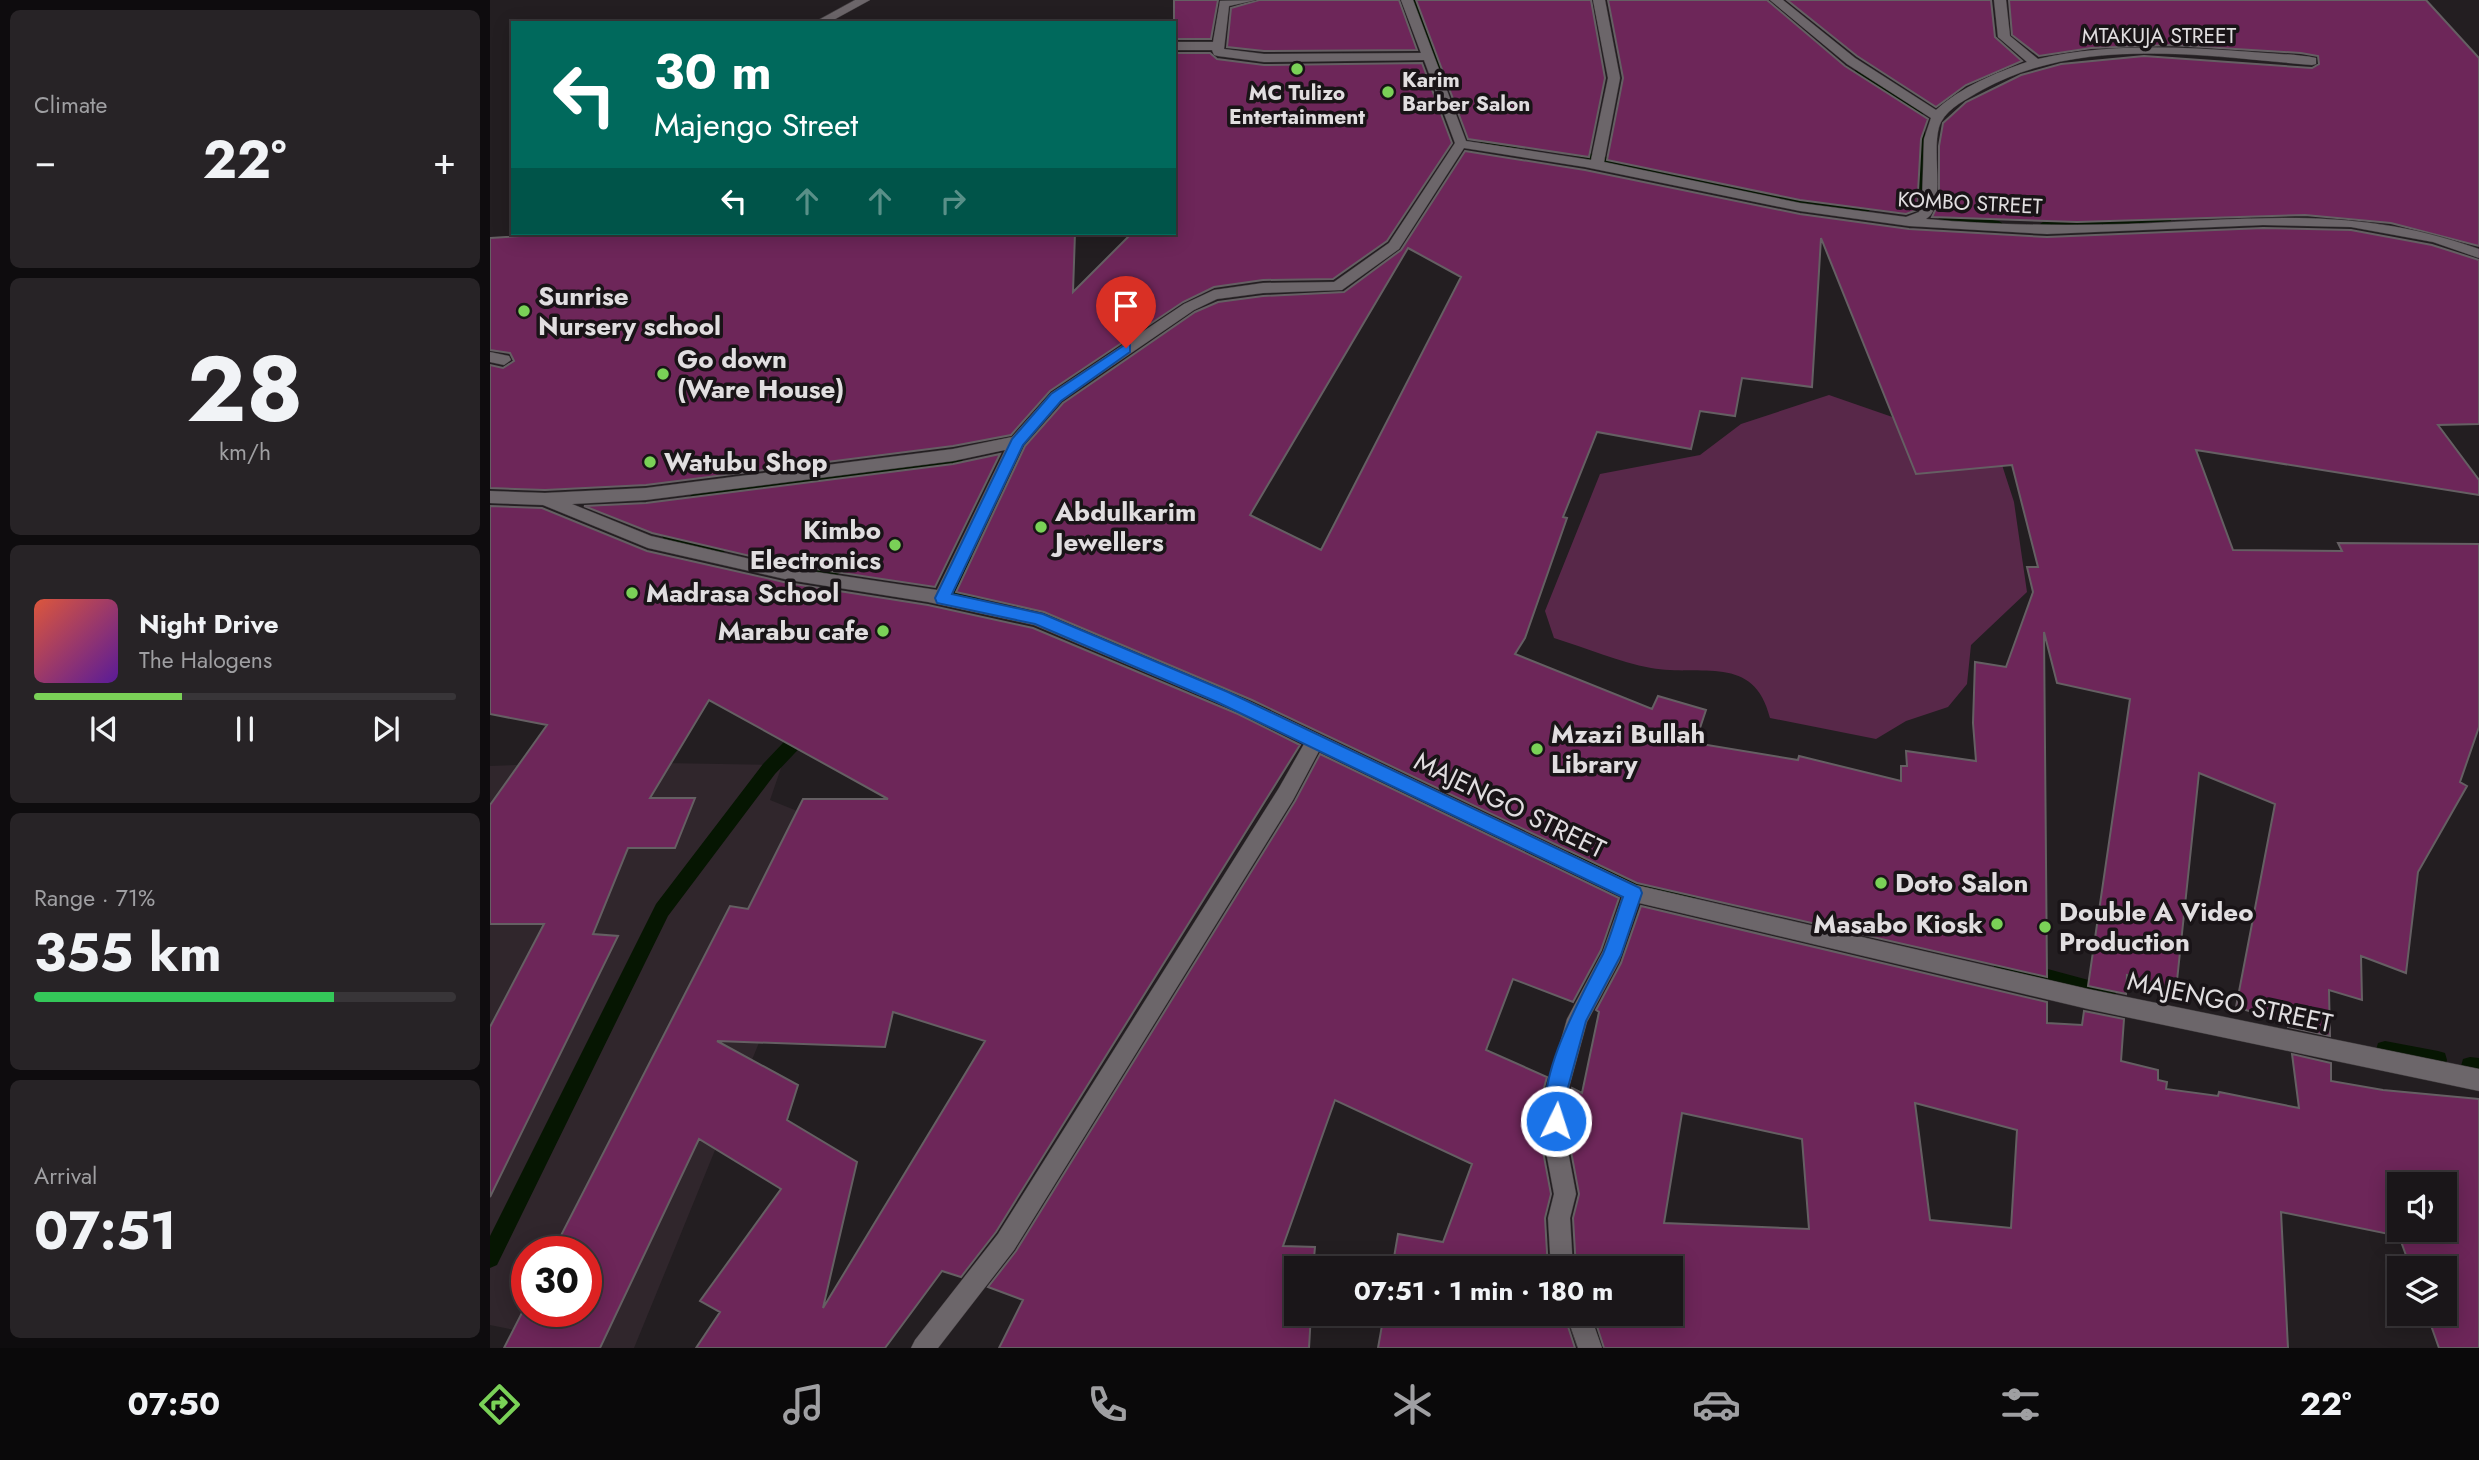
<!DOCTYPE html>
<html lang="en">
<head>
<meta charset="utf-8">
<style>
  :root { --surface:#1a1619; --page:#272326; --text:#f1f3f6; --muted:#9f9fa2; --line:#383538; --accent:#7ad157 }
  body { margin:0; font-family:Jost,sans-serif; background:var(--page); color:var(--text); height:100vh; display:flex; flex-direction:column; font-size:26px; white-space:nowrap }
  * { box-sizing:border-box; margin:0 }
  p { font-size:23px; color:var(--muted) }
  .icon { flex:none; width:38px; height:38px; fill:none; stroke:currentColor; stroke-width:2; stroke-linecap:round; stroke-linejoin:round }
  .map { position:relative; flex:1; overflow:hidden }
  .side { display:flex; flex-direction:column; gap:10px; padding:10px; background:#0e0c0e; width:490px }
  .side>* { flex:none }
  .top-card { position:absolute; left:21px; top:21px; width:665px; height:214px; border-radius:0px; box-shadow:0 4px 18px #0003,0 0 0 2px var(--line); background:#00695c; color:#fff; overflow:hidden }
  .fabs { position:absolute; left:1897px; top:1172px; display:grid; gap:14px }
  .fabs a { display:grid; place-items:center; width:70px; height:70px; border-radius:0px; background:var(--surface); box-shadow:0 4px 18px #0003,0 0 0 2px var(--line); font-size:35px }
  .speed { position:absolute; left:21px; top:1236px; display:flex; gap:14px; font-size:35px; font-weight:700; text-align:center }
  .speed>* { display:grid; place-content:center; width:91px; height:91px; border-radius:50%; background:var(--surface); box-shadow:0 4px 18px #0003,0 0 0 2px var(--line); line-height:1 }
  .speed .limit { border:10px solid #d22; background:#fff; color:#111 }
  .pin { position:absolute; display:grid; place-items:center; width:60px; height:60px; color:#fff; margin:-72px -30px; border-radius:50% 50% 50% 0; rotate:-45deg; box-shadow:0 0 7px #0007 }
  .pin .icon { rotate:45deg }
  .me { position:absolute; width:77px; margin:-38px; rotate:4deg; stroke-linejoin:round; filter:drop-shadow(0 0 5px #0008) }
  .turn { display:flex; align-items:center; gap:24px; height:147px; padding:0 28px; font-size:32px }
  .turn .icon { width:91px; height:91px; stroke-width:2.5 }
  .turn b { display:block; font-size:49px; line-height:60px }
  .lanes { display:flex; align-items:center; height:66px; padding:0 28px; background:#0003; justify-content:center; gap:35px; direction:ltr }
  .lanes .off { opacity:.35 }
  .big { font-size:52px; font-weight:700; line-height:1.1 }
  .side .card { flex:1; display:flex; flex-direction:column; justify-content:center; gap:10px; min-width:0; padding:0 24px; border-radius:10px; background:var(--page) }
  .side .dial { align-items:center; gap:0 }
  .dial b { font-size:91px; line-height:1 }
  .song { display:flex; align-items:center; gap:21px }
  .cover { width:84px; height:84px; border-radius:10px; background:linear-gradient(135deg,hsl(10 70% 55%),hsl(270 70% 35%)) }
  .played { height:7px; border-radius:4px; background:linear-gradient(90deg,var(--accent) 35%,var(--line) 35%) }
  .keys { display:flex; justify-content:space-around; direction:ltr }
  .heat { display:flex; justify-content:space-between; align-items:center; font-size:38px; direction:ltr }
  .charge { height:10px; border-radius:5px; background:linear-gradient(90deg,#34c759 71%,var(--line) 0) }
  .trip { position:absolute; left:794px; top:1256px; width:399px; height:70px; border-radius:0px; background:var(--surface); box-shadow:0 4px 18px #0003,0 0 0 2px var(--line); font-weight:700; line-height:70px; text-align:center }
  .tabs { display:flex; height:112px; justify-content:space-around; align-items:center; background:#0a090a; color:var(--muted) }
  .tabs .icon { width:49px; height:49px }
  .tabs .active { color:var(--accent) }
  .tabs b { font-size:32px; color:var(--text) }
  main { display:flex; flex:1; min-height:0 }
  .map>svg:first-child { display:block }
  .built { fill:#30262c; fill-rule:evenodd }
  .green { fill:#582849 }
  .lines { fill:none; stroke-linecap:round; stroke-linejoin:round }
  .stream { fill:#061602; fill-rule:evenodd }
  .building { fill:#6d2659; stroke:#655f63; stroke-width:2; fill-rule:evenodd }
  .minor-casing { stroke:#3f3b3d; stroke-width:1 }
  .minor { fill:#6c666a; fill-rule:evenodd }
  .route { fill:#1a73e8; stroke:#114b97; stroke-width:2 }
  .poi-dot { fill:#7ad157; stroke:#191417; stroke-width:2.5 }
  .labels { text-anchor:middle; stroke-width:7; stroke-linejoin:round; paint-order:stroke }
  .far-street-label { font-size:21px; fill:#e1dee0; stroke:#191417 }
  .far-poi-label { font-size:21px; font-weight:bold; fill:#e1dee0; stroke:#191417; text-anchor:start }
  .poi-label { font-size:26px; font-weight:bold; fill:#e1dee0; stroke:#191417; text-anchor:start }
  .street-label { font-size:26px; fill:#e1dee0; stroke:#191417 }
</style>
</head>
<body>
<main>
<section class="side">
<div class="card"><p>Climate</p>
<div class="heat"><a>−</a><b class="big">22°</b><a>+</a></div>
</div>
<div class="card dial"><b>28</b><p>km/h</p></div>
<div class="card">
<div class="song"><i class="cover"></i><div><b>Night Drive</b><p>The Halogens</p></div></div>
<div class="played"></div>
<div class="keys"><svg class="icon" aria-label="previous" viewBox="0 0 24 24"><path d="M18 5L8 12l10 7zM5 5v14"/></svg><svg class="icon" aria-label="pause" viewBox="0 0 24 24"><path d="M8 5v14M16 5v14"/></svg><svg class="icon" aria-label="next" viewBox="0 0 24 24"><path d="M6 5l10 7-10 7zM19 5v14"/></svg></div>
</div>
<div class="card"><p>Range · 71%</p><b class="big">355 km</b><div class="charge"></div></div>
<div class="card"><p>Arrival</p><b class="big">07:51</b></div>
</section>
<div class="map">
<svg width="1989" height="1348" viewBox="0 0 1989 1348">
  <rect width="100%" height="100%" fill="#231e21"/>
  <path class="built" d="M115 762 292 765 280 800 327 819 332 889 144 1348H113L0 1325V766ZM37 1251H96V1311H37Z"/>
  <path class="green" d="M1339 395 1411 420 1503 437 1524 502 1537 592 1481 645 1477 684 1458 707 1416 721 1386 739 1280 718C1264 653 1211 677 1161 668 1129 662 1096 648 1064 638L1055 611 1110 474 1210 455 1251 424Z"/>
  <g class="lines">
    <path class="stream" d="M919 0H929L959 72 958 74 949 72Z
      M1365 67H1373L1396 86 1432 108 1440 174 1425 212H1417L1415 209 1428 174 1421 110 1388 90 1365 71Z
      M982 123 986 124 999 139 1026 142 1032 145 1026 148 992 144 976 126Z
      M1079 149 1293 194 1377 204 1383 208 1377 212 1293 202 1075 154 1073 152Z
      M1453 212 1509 221 1515 225 1509 229 1449 219 1447 216Z
      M1677 214 1681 215V221L1553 230 1547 226 1553 222Z
      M469 458 476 463 469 468 237 492 217 499 193 511 186 506 207 491 237 482Z
      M178 517 185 522 182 528 185 533 234 544 236 548 234 552 229 554 175 541 167 528 173 518Z
      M481 556 488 562 476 586 491 590 494 594 486 600 462 594 459 590 476 558Z
      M295 557 345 565 352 571 345 577 295 569 288 563Z
      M316 723 322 725 324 730 322 735 285 774 178 916 7 1265 0 1268V1236L166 904 273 764 310 725Z
      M1087 844 1147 879 1199 885 1205 887 1208 893 1205 899 1199 901 1144 895 1081 857 1078 852 1081 847Z
      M1513 957 1617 985 1623 988 1626 994 1623 1000 1617 1003 1513 975 1507 972 1504 966 1507 960Z
      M1895 1041 1948 1051 1955 1053 1957 1060 1955 1067 1948 1069 1895 1059 1888 1057 1886 1050 1888 1043Z
      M1980 1057 1989 1058V1076L1973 1073 1971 1066 1973 1059Z"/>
  </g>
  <path class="building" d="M684 0H728L721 39H684Z
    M769 0H909L927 50 774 51 737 47 741 8Z
    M926 0H1101L1115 78 1099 157 978 139Z
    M1118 0H1277L1355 66 1438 119 1431 139 1427 210 1416 214 1310 200 1117 160 1133 78Z
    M1297 0H1501L1505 37 1532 61 1476 85 1446 107 1367 56Z
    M1519 0H1936L1989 58V246L1901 223 1815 215 1587 222 1442 217 1449 202V146L1453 123 1476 102 1531 75 1571 64 1654 56 1822 68 1829 64 1828 56 1811 53 1681 45 1601 48 1549 56 1522 35Z
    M684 53H720L727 59 774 65 932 63 962 143 897 241 843 279 773 280 724 287 693 302 560 391 521 435 463 446 156 485 55 490 0 488V365L13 368 24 361 20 353 0 350V238L77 233H585L583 292 642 233H684Z
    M975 151 1095 170 1310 214 1419 229 1557 237 1773 228 1861 230 1942 245 1989 260V424L1948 425 1989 480V495L1706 450 1743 550 1852 551 1848 543 1989 544V727L1970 782 1977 786 1928 872 1916 973 1871 956 1872 1000 1839 990 1840 1036 1798 1027V1023L1746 1007 1785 804 1709 773 1686 990 1637 975 1636 994 1598 986 1640 699 1567 683 1554 632 1557 977 1147 883 762 700 554 612 466 592 535 446 573 403 705 312 728 302 773 296 854 292 911 250ZM1331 238 1426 474 1522 465 1548 567H1537L1543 592 1516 667 1485 662 1483 723 1486 761 1416 751 1417 766H1411V781L1309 756 1308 760 1205 743 1216 710 1168 696 1162 709 1025 654 1035 638 1077 518 1073 517 1107 432 1201 449 1210 411 1245 416 1252 378 1322 387ZM918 248 971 277 831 550 760 515Z
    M510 454 445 587 299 565 162 533 94 506 156 503 463 464Z
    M0 506 52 508 157 551 298 583 438 605 543 628 748 714 810 745 506 1232 471 1277 452 1271 395 1348H206L230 1312 210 1301 291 1189 209 1139 110 1348H14L37 1303V1311H96V1251H63L240 906 258 909 313 799H398L219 700 160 798H205L185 848H138L103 934 128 936 0 1197V1027L54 924H0V805L57 725 0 714ZM403 1012 495 1041 333 1308 367 1162 297 1120 308 1085 227 1041 395 1047Z
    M830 754 1129 898 1111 950 1083 1002 1023 979 996 1050 1057 1077 1052 1095V1146L1061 1194 1055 1218 1058 1269H902L908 1234 953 1242 982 1164 845 1100 793 1246 825 1247 823 1269H807V1314H821L819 1348H509L533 1300 498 1287 526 1251 805 801Z
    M1151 906 1557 1002V1023L1592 1025 1594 1011 1634 1019 1631 1061 1668 1070V1080L1677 1082 1676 1089 1728 1096 1729 1092 1809 1108 1802 1054 1841 1063V1081L1893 1090 1989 1099V1348H1949L1937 1314H1955V1269H1921L1909 1236 1791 1212 1798 1348H1114L1103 1314H1181V1269H1086L1083 1218 1089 1194 1080 1146V1095L1082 1088 1092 1093 1109 1012 1106 1010 1131 963ZM1425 1103 1527 1130 1521 1228 1440 1220ZM1192 1113 1312 1139 1319 1229 1174 1223ZM1909 1185H1955V1230H1909Z
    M894 1314H1074L1085 1348H888Z"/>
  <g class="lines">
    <defs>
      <path id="minor" d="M365 0H380L338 23H323Z
        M766 0 739 6 734 49 774 54 931 53 911 0H923L976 141 1101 160 1118 78 1103 0H1115L1130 78 1114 162 1310 203 1416 217 1429 212 1432 204 1434 139 1441 118 1357 64 1280 0H1293L1365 58 1446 110C1471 87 1505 73 1537 62L1508 37 1504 0H1516L1520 36 1548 59C1618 43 1690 47 1762 52 1783 54 1806 54 1826 58V64L1822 65C1714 56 1591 35 1492 90 1477 99 1459 107 1451 122 1439 146 1458 207 1436 219 1503 225 1570 226 1638 224 1764 219 1867 205 1989 249V258L1943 242 1861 227 1773 225 1557 234 1419 226 1310 211 1095 167 974 148 909 249 852 290 773 293 727 299 704 310 571 401 533 445 462 594 553 614 761 702 1146 885 1598 989 1989 1069V1091L1598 1009 1149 903 1129 962 1097 1022 1077 1095V1146L1086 1194 1080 1218 1083 1269H1061L1058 1218 1064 1194 1055 1146V1095L1077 1019 1113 951 1132 897 829 751 803 800 524 1250 448 1348H421L425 1340 508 1234 789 788 814 744 749 712 544 625 438 602 299 580 158 548 53 505 0 503V491L55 493 156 488 463 449 522 437 561 393 694 304 724 290 773 283 844 282 899 243 965 143 934 60 774 62 728 56 724 55 722 50H684V42H723L730 1ZM515 450 447 590 299 568 161 536 82 504 156 500 463 461Z
        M0 352 19 356 21 360 14 365 0 362Z
        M1076 1314H1100L1112 1348H1088Z"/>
    </defs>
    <use href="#minor" class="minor-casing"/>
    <use href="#minor" class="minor"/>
  </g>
  <path class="route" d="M636 344 640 345V352L571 401 533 445 462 594 553 614 738 692 1150 888 1152 893 1131 955 1096 1021 1076 1095 1073 1127 1066 1130 1059 1127C1041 1084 1093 993 1113 954 1121 936 1126 916 1133 897L727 702 545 624 447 603 445 598 522 439 561 394Z"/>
  <g class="poi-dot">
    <circle cx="807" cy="69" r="7"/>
    <circle cx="898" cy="92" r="7"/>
    <circle cx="34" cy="311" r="7"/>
    <circle cx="173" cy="374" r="7"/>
    <circle cx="160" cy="462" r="7"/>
    <circle cx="551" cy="527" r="7"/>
    <circle cx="405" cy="545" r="7"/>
    <circle cx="142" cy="593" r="7"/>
    <circle cx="393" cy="631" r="7"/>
    <circle cx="1047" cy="749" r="7"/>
    <circle cx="1391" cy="883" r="7"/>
    <circle cx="1507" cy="924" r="7"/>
    <circle cx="1555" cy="927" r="7"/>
  </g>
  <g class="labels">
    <g class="far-street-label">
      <text x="1669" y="43">MTAKUJA STREET</text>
      <text transform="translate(1480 203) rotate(3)" y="7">KOMBO STREET</text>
    </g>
    <g class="far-poi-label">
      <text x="912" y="87">Karim<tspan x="912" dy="24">Barber Salon</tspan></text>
      <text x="807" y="100" text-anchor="middle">MC Tulizo<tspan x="807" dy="24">Entertainment</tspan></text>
    </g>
    <g class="poi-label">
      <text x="48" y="305">Sunrise<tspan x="48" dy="30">Nursery school</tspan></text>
      <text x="187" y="368">Go down<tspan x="187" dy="30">(Ware House)</tspan></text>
      <text x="174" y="471">Watubu Shop</text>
      <text x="565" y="521">Abdulkarim<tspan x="565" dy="30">Jewellers</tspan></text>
      <text x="391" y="539" text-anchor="end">Kimbo<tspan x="391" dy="30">Electronics</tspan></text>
      <text x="156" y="602">Madrasa School</text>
      <text x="379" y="640" text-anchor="end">Marabu cafe</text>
      <text x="1061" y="743">Mzazi Bullah<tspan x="1061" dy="30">Library</tspan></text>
      <text x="1405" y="892">Doto Salon</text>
      <text x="1569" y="921">Double A Video<tspan x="1569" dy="30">Production</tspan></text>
      <text x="1493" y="933" text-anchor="end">Masabo Kiosk</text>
    </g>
    <g class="street-label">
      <text transform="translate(1020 805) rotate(26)" y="9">MAJENGO STREET</text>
      <text transform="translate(1740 1002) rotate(12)" y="9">MAJENGO STREET</text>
    </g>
  </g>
</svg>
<div class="fabs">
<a><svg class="icon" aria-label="sound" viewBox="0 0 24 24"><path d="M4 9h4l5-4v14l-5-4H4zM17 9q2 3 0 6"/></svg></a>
<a><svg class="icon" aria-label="layers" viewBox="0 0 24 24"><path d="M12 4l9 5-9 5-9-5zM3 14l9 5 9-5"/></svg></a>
</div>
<div class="speed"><div class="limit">30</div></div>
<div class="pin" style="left:636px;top:348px;background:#d93025"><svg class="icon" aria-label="arrive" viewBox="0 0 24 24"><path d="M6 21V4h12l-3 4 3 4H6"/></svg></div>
<svg class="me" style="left:1066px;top:1121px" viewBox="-20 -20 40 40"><circle r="17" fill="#1a73e8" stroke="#fff" stroke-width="3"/><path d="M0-11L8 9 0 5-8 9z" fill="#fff"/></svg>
<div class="trip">07:51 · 1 min · 180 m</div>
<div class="top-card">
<div class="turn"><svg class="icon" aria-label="left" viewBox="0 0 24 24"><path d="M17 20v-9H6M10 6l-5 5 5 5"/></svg><div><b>30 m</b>Majengo Street</div></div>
<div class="lanes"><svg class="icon" aria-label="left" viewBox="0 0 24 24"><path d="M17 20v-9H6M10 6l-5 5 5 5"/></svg><svg class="icon off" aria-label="ahead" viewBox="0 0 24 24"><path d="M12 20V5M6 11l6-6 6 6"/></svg><svg class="icon off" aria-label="ahead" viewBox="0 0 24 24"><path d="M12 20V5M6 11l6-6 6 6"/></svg><svg class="icon off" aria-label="right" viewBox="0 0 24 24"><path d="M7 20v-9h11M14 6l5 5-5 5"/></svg></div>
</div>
</div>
</main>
<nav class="tabs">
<b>07:50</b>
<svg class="icon active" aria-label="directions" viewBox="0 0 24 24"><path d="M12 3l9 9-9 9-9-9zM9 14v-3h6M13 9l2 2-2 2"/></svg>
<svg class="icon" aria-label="music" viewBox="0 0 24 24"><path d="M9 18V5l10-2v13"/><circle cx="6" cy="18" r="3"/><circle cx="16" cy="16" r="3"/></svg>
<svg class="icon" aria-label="phone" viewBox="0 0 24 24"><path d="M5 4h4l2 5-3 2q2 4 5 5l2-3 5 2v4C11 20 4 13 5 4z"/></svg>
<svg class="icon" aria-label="climate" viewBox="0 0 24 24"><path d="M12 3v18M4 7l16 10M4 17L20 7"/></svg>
<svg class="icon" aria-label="car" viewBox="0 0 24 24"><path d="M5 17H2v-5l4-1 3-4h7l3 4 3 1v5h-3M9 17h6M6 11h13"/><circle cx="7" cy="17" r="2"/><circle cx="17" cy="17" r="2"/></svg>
<svg class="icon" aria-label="filters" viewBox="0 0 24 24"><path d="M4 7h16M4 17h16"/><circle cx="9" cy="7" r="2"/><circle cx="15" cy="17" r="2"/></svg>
<b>22°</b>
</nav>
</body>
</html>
